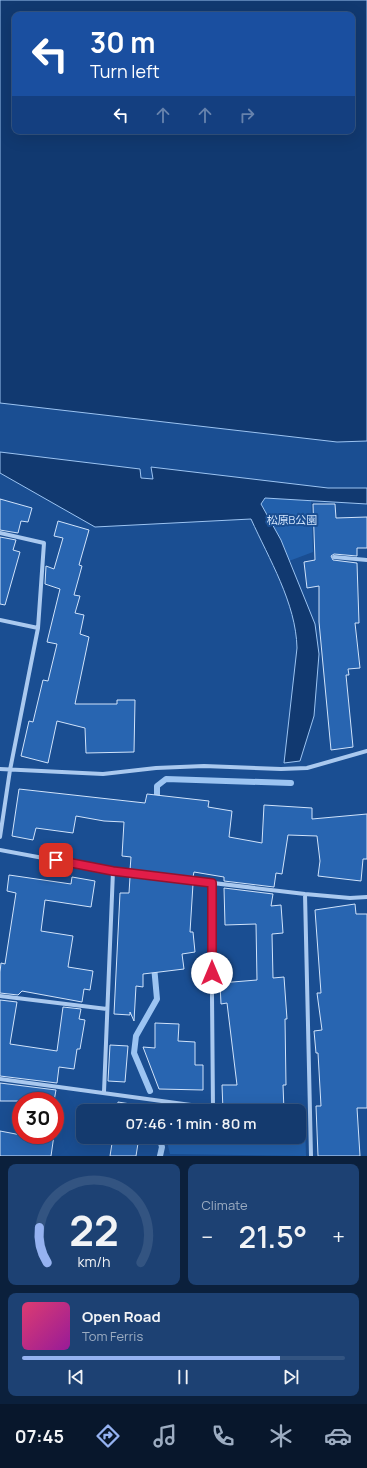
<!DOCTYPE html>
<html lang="en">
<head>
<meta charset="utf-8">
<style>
  :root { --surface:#143a6e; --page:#1d4173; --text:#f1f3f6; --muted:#9dadc2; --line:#335481; --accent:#95b2f1 }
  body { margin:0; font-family:Manrope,"Noto Sans JP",sans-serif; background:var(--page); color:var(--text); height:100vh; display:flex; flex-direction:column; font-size:15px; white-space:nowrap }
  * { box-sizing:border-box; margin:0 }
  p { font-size:13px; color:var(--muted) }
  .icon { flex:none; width:22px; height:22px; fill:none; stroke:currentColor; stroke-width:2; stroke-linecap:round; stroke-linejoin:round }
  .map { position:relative; height:1156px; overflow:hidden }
  .sheet { display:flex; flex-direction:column; gap:8px; padding:8px; background:#0b203c; flex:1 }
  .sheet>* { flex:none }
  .guide { position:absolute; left:12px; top:12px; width:343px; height:122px; border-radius:8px; box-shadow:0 4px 16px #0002,0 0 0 1px var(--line); background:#1a4fa0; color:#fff; overflow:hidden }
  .speed { position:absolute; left:12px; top:1092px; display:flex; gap:8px; font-size:20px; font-weight:700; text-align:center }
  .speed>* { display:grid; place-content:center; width:52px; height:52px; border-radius:50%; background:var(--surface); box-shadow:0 4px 16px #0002,0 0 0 1px var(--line); line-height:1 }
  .speed .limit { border:6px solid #d22; background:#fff; color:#111 }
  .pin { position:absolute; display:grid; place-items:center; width:34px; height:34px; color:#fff; margin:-17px; border-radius:8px; box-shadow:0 2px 6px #0006 }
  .me { position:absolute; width:44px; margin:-22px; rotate:0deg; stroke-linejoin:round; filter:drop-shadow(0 0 3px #0008) }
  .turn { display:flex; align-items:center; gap:14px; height:84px; padding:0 12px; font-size:18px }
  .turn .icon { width:52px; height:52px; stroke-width:2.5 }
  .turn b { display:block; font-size:28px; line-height:34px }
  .lanes { display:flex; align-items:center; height:38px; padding:0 12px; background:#0003; justify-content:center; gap:20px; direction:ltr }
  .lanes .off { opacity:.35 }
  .big { font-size:30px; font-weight:600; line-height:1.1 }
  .sheet .card { flex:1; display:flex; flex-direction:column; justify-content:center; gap:6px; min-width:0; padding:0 14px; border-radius:8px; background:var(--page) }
  .sheet .dial { align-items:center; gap:0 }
  .dial svg { height:104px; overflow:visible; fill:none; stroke:var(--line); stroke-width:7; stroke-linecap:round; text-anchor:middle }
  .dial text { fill:var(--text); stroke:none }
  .song { display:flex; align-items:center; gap:12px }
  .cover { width:48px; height:48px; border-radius:6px; background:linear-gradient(135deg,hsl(340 70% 55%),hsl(300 70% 35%)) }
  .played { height:4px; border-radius:2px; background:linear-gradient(90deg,var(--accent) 80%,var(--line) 80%) }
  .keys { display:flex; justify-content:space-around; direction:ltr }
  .heat { display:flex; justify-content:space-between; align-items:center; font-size:22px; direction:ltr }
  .sheet .tiles { flex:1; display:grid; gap:8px; grid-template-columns:1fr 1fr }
  .card:last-child { grid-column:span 2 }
  .trip { position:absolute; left:76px; top:1104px; width:230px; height:40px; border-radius:8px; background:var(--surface); box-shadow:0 4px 16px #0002,0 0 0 1px var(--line); font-weight:600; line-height:40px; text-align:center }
  .tab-bar { display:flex; height:64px; justify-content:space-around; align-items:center; background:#08172c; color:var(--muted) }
  .tab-bar .icon { width:28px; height:28px }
  .tab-bar .on { color:var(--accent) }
  .tab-bar b { font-size:18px; color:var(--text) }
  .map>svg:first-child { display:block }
  .green { fill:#2260ac }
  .water { fill:#113970; stroke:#9cc4f2; fill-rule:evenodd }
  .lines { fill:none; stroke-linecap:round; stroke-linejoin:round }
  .stream { stroke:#9cc4f2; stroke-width:6 }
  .building { fill:#2865b1; stroke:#d0e3fb }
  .minor { stroke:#aac9ef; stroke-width:4 }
  .route-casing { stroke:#92132f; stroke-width:10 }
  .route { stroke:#e11d48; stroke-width:7 }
  .labels { text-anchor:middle; stroke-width:4; stroke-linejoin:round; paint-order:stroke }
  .park-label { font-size:11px; fill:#d0e3fb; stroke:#1a4e92 }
</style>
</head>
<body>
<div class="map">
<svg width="367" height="1156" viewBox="0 0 367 1156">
  <rect width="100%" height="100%" fill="#1a4e92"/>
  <path class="green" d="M265 498 311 500 313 552 289 561 281 540 261 504Z
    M299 1124H305L306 1156 170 1154 166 1137H299Z"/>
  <path class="water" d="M0 0H367V441L337 442 0 403ZM15 15H352V131H15Z
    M0 452 140 469 141 478 153 479 151 467 328 488H367V504L265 498 261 504 281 540 315 624 319 654 314 716 300 761 284 763 297 648C296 603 269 559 251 519L95 527 0 473Z"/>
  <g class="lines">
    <path class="stream" d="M157 802V786L166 779 291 783
      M150 1091 134 1053 136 1036 157 999 154 966
      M151 1109 152 1111
      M159 1137 162 1147 160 1156"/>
  </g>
  <path class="building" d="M0 499 32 508 28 522 21 521 18 533 0 530Z
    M313 504H335L336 518 367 517V548H357V556L334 554 331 556 333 560 357 563 359 623H355L360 668 348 669 349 675H346L353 747 331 750 319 622V586L307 588 304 562 315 560Z
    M58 521 89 530 79 565 82 566 74 595 80 596 75 613 84 615 80 634 89 637 75 704H117V700H135L134 752 86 753 85 728 57 721 48 763 21 756 29 721 33 722 43 680 48 681 57 644 47 642 60 589 45 584 46 566 54 569 63 538 54 536Z
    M0 537 16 540 13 550 20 552 5 605 0 604Z
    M19 789 145 803 147 794 209 801 208 807 232 811 229 837 262 843 264 805 312 808V819L367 814V859H363L361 881 318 876 320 861 317 836 288 835 282 874 276 873 274 887 224 881V877L194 872 193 877 130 870 131 857 122 856 124 822 104 821 76 816 73 833 36 828 33 840 12 836Z
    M9 875 71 884 72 877 95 881 91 907 45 900 41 931 73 936 68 967 93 971 90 990 84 989 82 1002 22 991 18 995 0 993V972L1 963 5 964 16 893 7 891Z
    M130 877 193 884 190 932H193L195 952 182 954 184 969 143 974V987L136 986 134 1021 130 1012V1015L114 1014 120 893H129Z
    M224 888 273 894 271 906 281 905 283 933 272 934 273 978 284 977 287 1019H285L286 1085H283L284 1111H223L222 1085H237L227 1003 221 1004 220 983 257 980 256 924 225 925Z
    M355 904 356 914H367V1108H357L360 1156H318L316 1106H321L318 1053H316L314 1031 322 1030 317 993H321L315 910Z
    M0 1000 17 1002 10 1044 57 1051 63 1007 81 1009 79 1019 85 1020 80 1049H77L74 1069 59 1067 57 1083 0 1076Z
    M155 1023 179 1024 178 1041 195 1042V1065H203V1090L159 1089 143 1047 155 1048Z
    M110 1045 128 1046 125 1082 108 1081Z
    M0 1083 56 1090 54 1101H0Z
    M118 1102 143 1106V1111H117Z
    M0 1131 21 1135H54L51 1156H0Z
    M113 1137H139L136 1156H110Z"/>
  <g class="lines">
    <path class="minor" d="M0 533 44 543 38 628 10 770 0 837
      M334 557 367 560
      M0 620 38 628
      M0 769 103 774 156 768 204 766 281 769 307 768 367 751
      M0 850 113 871 305 894 350 898 367 897
      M305 894 311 1156
      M0 996 107 1009
      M0 1079 213 1108 211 883
      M104 1092 113 871"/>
  </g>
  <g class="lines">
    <defs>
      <path id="route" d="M56 860 113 871 212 883V973"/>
    </defs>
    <use href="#route" class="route-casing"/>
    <use href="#route" class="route"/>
  </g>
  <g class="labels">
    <g class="park-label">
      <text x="292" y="524">松原B公園</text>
    </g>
  </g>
</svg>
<div class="speed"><div class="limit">30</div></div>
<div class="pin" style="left:56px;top:860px;background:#d93025"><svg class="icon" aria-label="arrive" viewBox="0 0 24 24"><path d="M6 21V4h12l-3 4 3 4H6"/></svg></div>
<svg class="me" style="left:212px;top:973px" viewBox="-20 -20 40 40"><circle r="19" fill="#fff"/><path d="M0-13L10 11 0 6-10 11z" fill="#e11d48"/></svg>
<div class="trip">07:46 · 1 min · 80 m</div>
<div class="guide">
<div class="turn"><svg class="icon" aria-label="left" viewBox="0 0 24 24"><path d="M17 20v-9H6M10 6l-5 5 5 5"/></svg><div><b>30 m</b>Turn left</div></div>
<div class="lanes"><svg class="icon" aria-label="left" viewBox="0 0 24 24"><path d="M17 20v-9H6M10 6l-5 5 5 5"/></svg><svg class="icon off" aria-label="ahead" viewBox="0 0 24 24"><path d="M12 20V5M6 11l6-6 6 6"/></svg><svg class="icon off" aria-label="ahead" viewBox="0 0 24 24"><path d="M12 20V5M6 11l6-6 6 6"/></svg><svg class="icon off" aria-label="right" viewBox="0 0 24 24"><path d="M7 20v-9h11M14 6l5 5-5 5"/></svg></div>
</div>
</div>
<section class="sheet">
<div class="tiles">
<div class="card dial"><svg viewBox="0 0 100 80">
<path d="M14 69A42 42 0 1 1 86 69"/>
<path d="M14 69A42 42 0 0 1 8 42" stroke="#95b2f1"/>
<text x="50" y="56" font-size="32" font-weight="700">22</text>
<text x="50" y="72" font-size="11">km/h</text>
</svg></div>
<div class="card"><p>Climate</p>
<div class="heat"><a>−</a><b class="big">21.5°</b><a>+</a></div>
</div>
<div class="card">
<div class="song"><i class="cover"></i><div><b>Open Road</b><p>Tom Ferris</p></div></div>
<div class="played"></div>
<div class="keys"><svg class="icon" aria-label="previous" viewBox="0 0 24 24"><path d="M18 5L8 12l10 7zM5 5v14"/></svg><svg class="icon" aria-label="pause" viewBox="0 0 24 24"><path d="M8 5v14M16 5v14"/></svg><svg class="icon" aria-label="next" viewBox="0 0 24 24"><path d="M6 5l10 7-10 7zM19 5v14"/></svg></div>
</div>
</div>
</section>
<nav class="tab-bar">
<b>07:45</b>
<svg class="icon on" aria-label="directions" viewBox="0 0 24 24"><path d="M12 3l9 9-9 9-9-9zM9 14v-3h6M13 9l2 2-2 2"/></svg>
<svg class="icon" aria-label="music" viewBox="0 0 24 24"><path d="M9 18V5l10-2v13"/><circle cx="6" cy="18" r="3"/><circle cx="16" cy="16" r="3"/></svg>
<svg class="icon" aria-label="phone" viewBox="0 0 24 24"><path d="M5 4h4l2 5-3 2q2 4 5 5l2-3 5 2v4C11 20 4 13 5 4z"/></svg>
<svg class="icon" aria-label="climate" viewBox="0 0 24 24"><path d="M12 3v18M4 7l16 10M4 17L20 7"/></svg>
<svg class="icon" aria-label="car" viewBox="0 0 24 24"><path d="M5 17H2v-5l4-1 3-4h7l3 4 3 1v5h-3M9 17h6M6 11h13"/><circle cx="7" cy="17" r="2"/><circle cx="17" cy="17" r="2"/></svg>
</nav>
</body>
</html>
